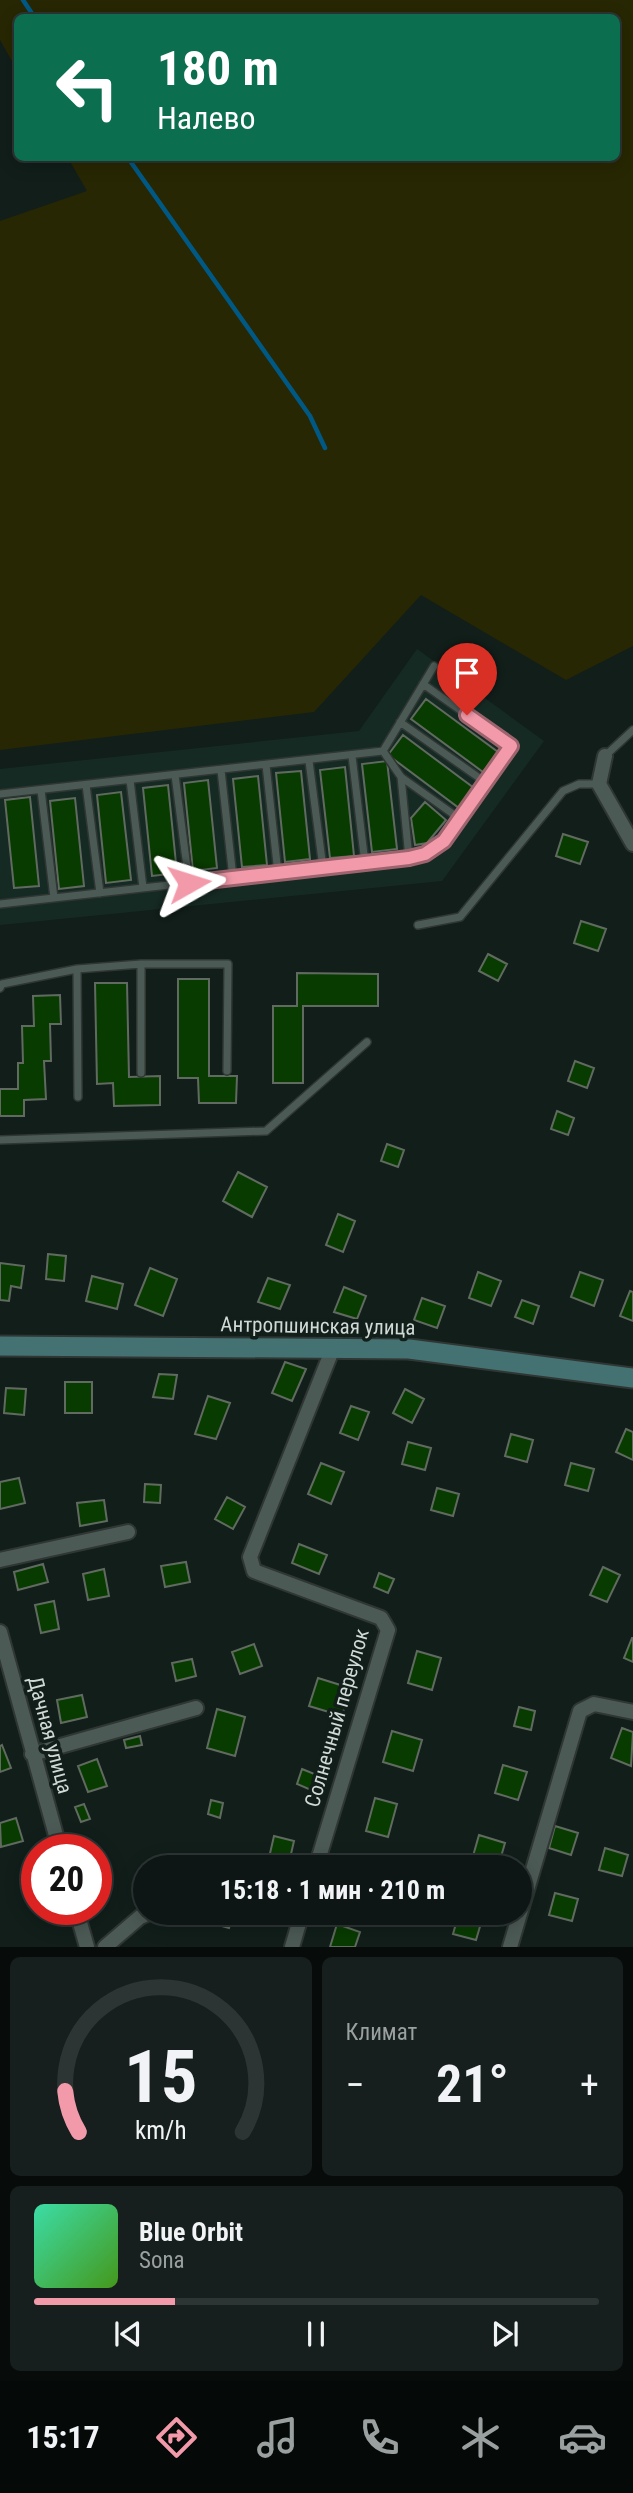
<!DOCTYPE html>
<html lang="ru">
<head>
<meta charset="utf-8">
<style>
  :root { --surface:#0d1614; --page:#161f1d; --text:#f1f3f6; --muted:#9a9fa0; --line:#2d3534; --accent:#f39aaa }
  body { margin:0; font-family:"Roboto Condensed",sans-serif; background:var(--page); color:var(--text); height:100vh; display:flex; flex-direction:column; font-size:26px; white-space:nowrap }
  * { box-sizing:border-box; margin:0 }
  p { font-size:23px; color:var(--muted) }
  .icon { flex:none; width:38px; height:38px; fill:none; stroke:currentColor; stroke-width:2; stroke-linecap:round; stroke-linejoin:round }
  .map { position:relative; height:1947px; overflow:hidden }
  .details { display:flex; flex-direction:column; gap:10px; padding:10px; background:#070c0b; flex:1 }
  .details>* { flex:none }
  .hud { position:absolute; left:14px; top:14px; width:606px; height:147px; border-radius:10px; box-shadow:0 4px 18px #0003,0 0 0 2px var(--line); background:#0b6e4f; color:#fff; overflow:hidden }
  .speed { position:absolute; left:21px; top:1834px; display:flex; gap:14px; font-size:35px; font-weight:700; text-align:center }
  .speed>* { display:grid; place-content:center; width:91px; height:91px; border-radius:50%; background:var(--surface); box-shadow:0 4px 18px #0003,0 0 0 2px var(--line); line-height:1 }
  .speed .limit { border:10px solid #d22; background:#fff; color:#111 }
  .pin { position:absolute; display:grid; place-items:center; width:60px; height:60px; color:#fff; margin:-72px -30px; border-radius:50% 50% 50% 0; rotate:-45deg; box-shadow:0 0 7px #0007 }
  .pin .icon { rotate:45deg }
  .me { position:absolute; width:77px; margin:-38px; rotate:84deg; stroke-linejoin:round; filter:drop-shadow(0 0 5px #0008) }
  .turn { display:flex; align-items:center; gap:24px; height:147px; padding:0 28px; font-size:32px }
  .turn .icon { width:91px; height:91px; stroke-width:2.5 }
  .turn b { display:block; font-size:49px; line-height:60px }
  .big { font-size:52px; font-weight:700; line-height:1.1 }
  .details .widget { flex:1; display:flex; flex-direction:column; justify-content:center; gap:10px; min-width:0; padding:0 24px; border-radius:10px; background:var(--page) }
  .details .dial { align-items:center; gap:0 }
  .dial svg { height:182px; overflow:visible; fill:none; stroke:var(--line); stroke-width:7; stroke-linecap:round; text-anchor:middle }
  .dial text { fill:var(--text); stroke:none }
  .song { display:flex; align-items:center; gap:21px }
  .cover { width:84px; height:84px; border-radius:10px; background:linear-gradient(135deg,hsl(160 70% 55%),hsl(100 70% 35%)) }
  .played { height:7px; border-radius:4px; background:linear-gradient(90deg,var(--accent) 25%,var(--line) 25%) }
  .keys { display:flex; justify-content:space-around; direction:ltr }
  .heat { display:flex; justify-content:space-between; align-items:center; font-size:38px; direction:ltr }
  .details .tiles { flex:1; display:grid; gap:10px; grid-template-columns:1fr 1fr }
  .widget:last-child { grid-column:span 2 }
  .trip { position:absolute; left:133px; top:1855px; width:399px; height:70px; border-radius:35px; background:var(--surface); box-shadow:0 4px 18px #0003,0 0 0 2px var(--line); font-weight:700; line-height:70px; text-align:center }
  .dock { display:flex; height:112px; justify-content:space-around; align-items:center; background:#050908; color:var(--muted) }
  .dock .icon { width:49px; height:49px }
  .dock .on { color:var(--accent) }
  .dock b { font-size:32px; color:var(--text) }
  .map>svg:first-child { display:block }
  .built { fill:#162a24 }
  .green { fill:#282703 }
  .lines { fill:none; stroke-linecap:round; stroke-linejoin:round }
  .stream { stroke:#005985; stroke-width:4.5 }
  .building { fill:#083b00; stroke:#616a60; stroke-width:2 }
  .lane-casing { stroke:#2f3633; stroke-width:10 }
  .street-casing { stroke:#2f3633; stroke-width:18 }
  .secondary-casing { stroke:#2f3633; stroke-width:23 }
  .lane { stroke:#4c5a55; stroke-width:7 }
  .street { stroke:#4c5a55; stroke-width:14 }
  .secondary { stroke:#447172; stroke-width:19 }
  .route-casing { stroke:#9e646e; stroke-width:18 }
  .route { stroke:#f39aaa; stroke-width:12 }
  .labels { text-anchor:middle; stroke-width:7; stroke-linejoin:round; paint-order:stroke }
  .street-label { font-size:21px; fill:#d1d9d7; stroke:#111e1a }
</style>
</head>
<body>
<div class="map">
<svg width="633" height="1947" viewBox="0 0 633 1947">
  <rect width="100%" height="100%" fill="#111e1a"/>
  <path class="built" d="M417 649 544 741 442 881 0 925V769L359 731Z"/>
  <path class="green" d="M0 0H633V646L566 680 421 595 314 712 0 750V221L87 191 68 158H616V18H18L17 70 0 40Z"/>
  <g class="lines">
    <path class="stream" d="M23 0 35 18
      M128 158 310 416 325 448"/>
  </g>
  <path class="building" d="M426 699 498 752 483 772 411 719Z
    M403 735 474 788 459 808 388 755Z
    M387 761 397 849 372 852 362 764Z
    M345 767 354 856 330 858 320 770Z
    M301 771 310 859 285 862 276 773Z
    M258 776 267 865 242 867 233 779Z
    M208 780 217 868 193 871 184 783Z
    M168 785 177 873 152 876 143 788Z
    M121 792 131 880 106 883 97 795Z
    M30 797 39 886 14 888 5 800Z
    M75 798 84 886 59 889 50 801Z
    M425 802 446 820 427 843 415 845 411 818Z
    M563 834 588 842 580 864 556 856Z
    M581 921 606 929 598 951 574 943Z
    M488 954 507 964 498 981 479 971Z
    M297 973 378 974V1006H303V1083H273V1006H297Z
    M178 979H209V1076H237L236 1103H199L198 1078H178Z
    M95 983H127L129 1077 160 1076V1105L114 1106 113 1083 97 1084Z
    M60 995 61 1024H50L51 1061H44L46 1099 24 1100V1116H0V1089H18V1063H23L22 1026H34L33 996Z
    M575 1061 594 1068 587 1088 568 1081Z
    M557 1111 574 1118 568 1135 551 1129Z
    M387 1144 404 1150 398 1167 381 1161Z
    M238 1172 267 1187 252 1217 223 1201Z
    M338 1214 355 1221 343 1252 326 1245Z
    M48 1254 66 1256 64 1281 46 1279Z
    M0 1263 24 1266 21 1288 11 1286 9 1301 0 1300Z
    M150 1268 177 1279 163 1316 135 1305Z
    M478 1272 501 1281 491 1306 469 1298Z
    M580 1272 603 1280 594 1306 571 1297Z
    M92 1276 123 1284 117 1309 86 1301Z
    M268 1278 290 1285 280 1309 258 1302Z
    M344 1287 366 1296 357 1319 334 1312Z
    M630 1291 633 1292V1321L620 1316Z
    M422 1298 445 1306 437 1328 414 1320Z
    M522 1300 539 1306 533 1324 515 1317Z
    M285 1362 306 1369 292 1401 272 1393Z
    M159 1374 177 1375 173 1399 153 1397Z
    M65 1382H92V1413H65Z
    M6 1388 26 1389 24 1415 4 1413Z
    M405 1389 424 1399 412 1423 393 1413Z
    M208 1396 230 1403 216 1439 195 1434Z
    M351 1406 369 1412 358 1440 340 1433Z
    M626 1429 633 1432V1460L616 1452Z
    M511 1434 533 1440 527 1462 505 1456Z
    M408 1442 431 1448 425 1470 402 1464Z
    M321 1463 344 1472 331 1504 308 1494Z
    M571 1463 594 1469 588 1491 565 1485Z
    M19 1478 25 1503 0 1509V1482Z
    M145 1484 161 1485 160 1503 144 1502Z
    M437 1488 459 1494 453 1516 431 1510Z
    M227 1497 245 1507 233 1529 215 1519Z
    M104 1500 107 1521 80 1526 77 1503Z
    M299 1544 327 1555 319 1574 292 1563Z
    M186 1562 190 1582 165 1587 161 1566Z
    M43 1564 48 1582 18 1590 14 1572Z
    M603 1567 620 1575 607 1602 590 1595Z
    M104 1569 109 1596 88 1600 83 1574Z
    M379 1573 394 1579 388 1593 374 1587Z
    M54 1601 59 1629 41 1633 35 1605Z
    M632 1638H633V1662L624 1658Z
    M254 1644 262 1666 240 1674 232 1652Z
    M417 1651 441 1658 432 1690 408 1683Z
    M192 1659 196 1676 176 1681 172 1663Z
    M318 1678 350 1688 342 1716 309 1706Z
    M82 1695 87 1717 61 1723 57 1700Z
    M519 1707 535 1711 531 1730 514 1726Z
    M217 1709 245 1717 235 1756 207 1748Z
    M622 1728 633 1732 631 1766 611 1758Z
    M392 1731 422 1740 413 1771 383 1762Z
    M140 1736 142 1745 126 1748 124 1740Z
    M2 1745 11 1768 0 1772V1746Z
    M97 1759 107 1786 88 1792 78 1766Z
    M503 1765 527 1772 518 1800 495 1793Z
    M302 1769 317 1775 311 1790 297 1784Z
    M375 1798 397 1804 388 1837 366 1831Z
    M211 1800 223 1803 220 1818 208 1814Z
    M84 1804 90 1819 81 1822 75 1807Z
    M16 1818 23 1841 1 1847 0 1823Z
    M555 1826 578 1833 571 1855 549 1848Z
    M479 1835 505 1843 498 1867H485L471 1863Z
    M274 1836 294 1841 288 1867 268 1862Z
    M605 1848 628 1855 622 1876 599 1870Z
    M555 1893 578 1899 572 1921 549 1915Z
    M207 1913H218L232 1917 229 1928 204 1921Z
    M459 1913H484L476 1940 453 1934Z
    M337 1924 360 1932 355 1947H330Z"/>
  <g class="lines">
    <defs>
      <path id="lane" d="M400 722 485 782
        M383 751 401 777 460 819
        M352 756 365 863
        M605 756 633 730
        M309 761 323 868
        M266 765 278 873
        M221 770 233 878
        M175 775 189 883
        M401 777 409 858
        M130 780 143 888
        M86 785 100 893
        M41 790 54 898
        M0 794 383 751 434 666
        M0 904 409 858 425 854 444 841 511 746 423 684
        M418 925 460 917 563 791 579 784H599
        M141 964V1073
        M77 969 78 1097
        M0 988 2 984 77 969 141 964H228L227 1071
        M0 1140 266 1131 367 1042"/>
      <path id="street" d="M605 756 599 784 633 844
        M0 1560 128 1532
        M0 1632 60 1850
        M32 1754 196 1708
        M316 1867 388 1630 381 1618 254 1571 250 1557 333 1348
        M76 1909 87 1947
        M105 1947 140 1917 149 1913
        M292 1947 302 1913
        M510 1947 580 1711 594 1704 633 1712"/>
      <path id="secondary" d="M0 1346 409 1349 633 1378"/>
    </defs>
    <use href="#lane" class="lane-casing"/>
    <use href="#street" class="street-casing"/>
    <use href="#secondary" class="secondary-casing"/>
    <use href="#lane" class="lane"/>
    <use href="#street" class="street"/>
    <use href="#secondary" class="secondary"/>
  </g>
  <g class="lines">
    <defs>
      <path id="route" d="M189 883 409 858 425 854 444 841 511 746 467 715"/>
    </defs>
    <use href="#route" class="route-casing"/>
    <use href="#route" class="route"/>
  </g>
  <g class="labels">
    <g class="street-label">
      <text transform="translate(318 1326) rotate(1)" y="7">Антропшинская улица</text>
      <text transform="translate(337 1718) rotate(-74)" y="7">Солнечный переулок</text>
      <text transform="translate(50 1735) rotate(75)" y="7">Дачная улица</text>
    </g>
  </g>
</svg>
<div class="speed"><div class="limit">20</div></div>
<div class="pin" style="left:467px;top:715px;background:#d93025"><svg class="icon" aria-label="arrive" viewBox="0 0 24 24"><path d="M6 21V4h12l-3 4 3 4H6"/></svg></div>
<svg class="me" style="left:189px;top:883px" viewBox="-20 -20 40 40"><path d="M0-17L14 15 0 8-14 15z" fill="#f39aaa" stroke="#fff" stroke-width="4"/></svg>
<div class="trip">15:18 · 1 мин · 210 m</div>
<div class="hud">
<div class="turn"><svg class="icon" aria-label="left" viewBox="0 0 24 24"><path d="M17 20v-9H6M10 6l-5 5 5 5"/></svg><div><b>180 m</b>Налево</div></div>
</div>
</div>
<section class="details">
<div class="tiles">
<div class="widget dial"><svg viewBox="0 0 100 80">
<path d="M14 69A42 42 0 1 1 86 69"/>
<path d="M14 69A42 42 0 0 1 8 51" stroke="#f39aaa"/>
<text x="50" y="56" font-size="32" font-weight="700">15</text>
<text x="50" y="72" font-size="11">km/h</text>
</svg></div>
<div class="widget"><p>Климат</p>
<div class="heat"><a>−</a><b class="big">21°</b><a>+</a></div>
</div>
<div class="widget">
<div class="song"><i class="cover"></i><div><b>Blue Orbit</b><p>Sona</p></div></div>
<div class="played"></div>
<div class="keys"><svg class="icon" aria-label="previous" viewBox="0 0 24 24"><path d="M18 5L8 12l10 7zM5 5v14"/></svg><svg class="icon" aria-label="pause" viewBox="0 0 24 24"><path d="M8 5v14M16 5v14"/></svg><svg class="icon" aria-label="next" viewBox="0 0 24 24"><path d="M6 5l10 7-10 7zM19 5v14"/></svg></div>
</div>
</div>
</section>
<nav class="dock">
<b>15:17</b>
<svg class="icon on" aria-label="directions" viewBox="0 0 24 24"><path d="M12 3l9 9-9 9-9-9zM9 14v-3h6M13 9l2 2-2 2"/></svg>
<svg class="icon" aria-label="music" viewBox="0 0 24 24"><path d="M9 18V5l10-2v13"/><circle cx="6" cy="18" r="3"/><circle cx="16" cy="16" r="3"/></svg>
<svg class="icon" aria-label="phone" viewBox="0 0 24 24"><path d="M5 4h4l2 5-3 2q2 4 5 5l2-3 5 2v4C11 20 4 13 5 4z"/></svg>
<svg class="icon" aria-label="climate" viewBox="0 0 24 24"><path d="M12 3v18M4 7l16 10M4 17L20 7"/></svg>
<svg class="icon" aria-label="car" viewBox="0 0 24 24"><path d="M5 17H2v-5l4-1 3-4h7l3 4 3 1v5h-3M9 17h6M6 11h13"/><circle cx="7" cy="17" r="2"/><circle cx="17" cy="17" r="2"/></svg>
</nav>
</body>
</html>
